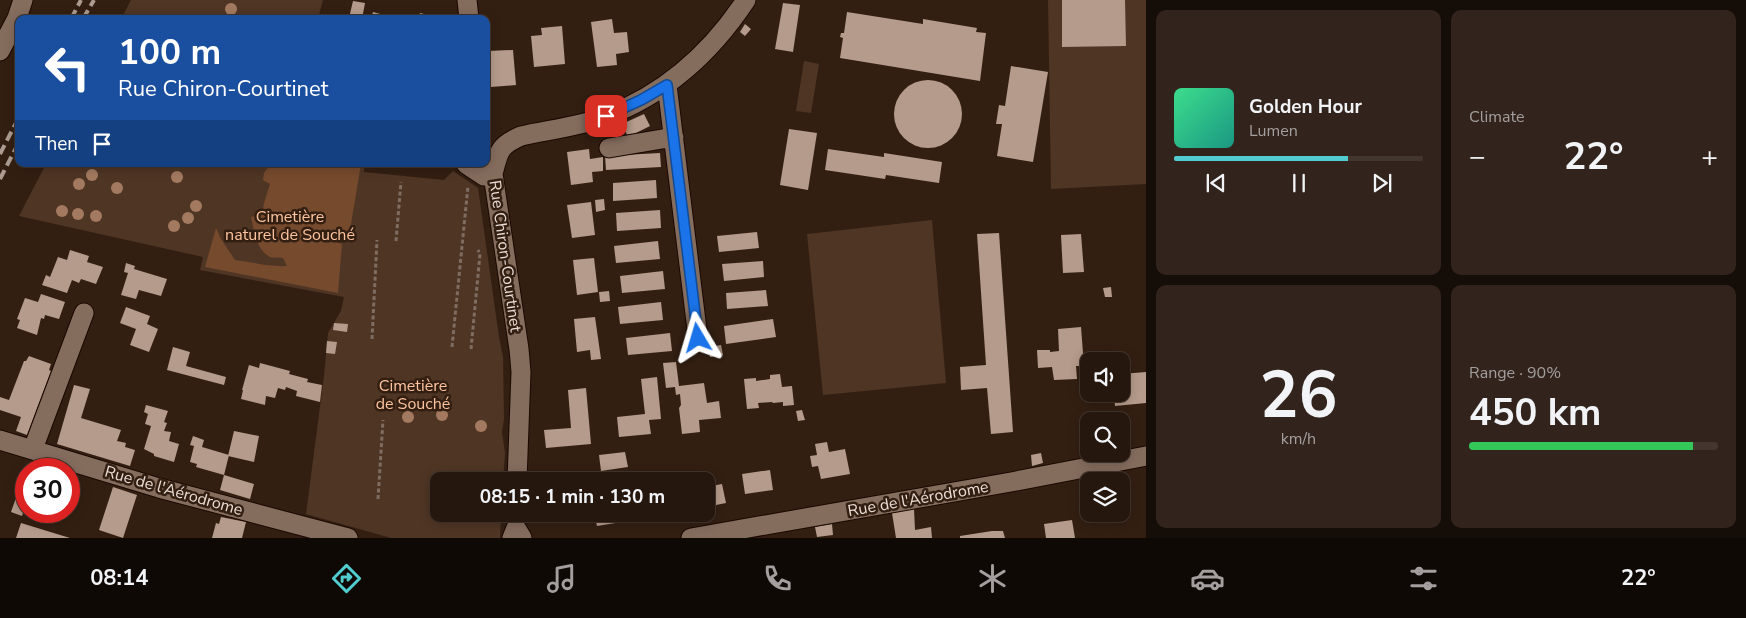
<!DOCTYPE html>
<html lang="en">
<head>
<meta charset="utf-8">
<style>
  :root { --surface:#26170e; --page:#32241c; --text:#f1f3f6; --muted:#a49f9e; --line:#42362e; --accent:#52cdcf }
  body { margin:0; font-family:"Nunito Sans",sans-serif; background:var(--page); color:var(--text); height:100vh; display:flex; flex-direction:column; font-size:19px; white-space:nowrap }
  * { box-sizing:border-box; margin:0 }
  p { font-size:16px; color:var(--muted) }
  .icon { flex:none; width:28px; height:28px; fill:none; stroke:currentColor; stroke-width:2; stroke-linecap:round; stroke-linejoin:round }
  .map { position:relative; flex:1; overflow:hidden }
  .side { display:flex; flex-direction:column; gap:10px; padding:10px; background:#150d08; width:600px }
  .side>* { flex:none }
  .top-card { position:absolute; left:15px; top:15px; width:475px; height:152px; border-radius:10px; box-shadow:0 2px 12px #0003,0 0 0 1px var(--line); background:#1a4fa0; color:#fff; overflow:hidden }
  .tools { position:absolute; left:1080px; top:352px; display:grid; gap:10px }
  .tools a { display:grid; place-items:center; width:50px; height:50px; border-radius:10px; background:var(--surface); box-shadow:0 2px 12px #0003,0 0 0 1px var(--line); font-size:25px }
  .speed { position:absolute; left:15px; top:458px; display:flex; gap:10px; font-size:25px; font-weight:700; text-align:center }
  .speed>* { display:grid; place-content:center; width:65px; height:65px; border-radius:50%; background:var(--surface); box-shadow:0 2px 12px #0003,0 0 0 1px var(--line); line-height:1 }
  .speed .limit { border:8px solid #d22; background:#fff; color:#111 }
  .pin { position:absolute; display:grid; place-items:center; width:42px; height:42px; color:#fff; margin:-21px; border-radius:10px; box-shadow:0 2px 8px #0006 }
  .me { position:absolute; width:55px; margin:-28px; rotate:353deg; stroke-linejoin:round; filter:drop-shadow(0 0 4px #0008) }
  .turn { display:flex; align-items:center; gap:18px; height:105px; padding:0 20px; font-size:22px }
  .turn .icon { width:65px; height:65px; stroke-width:2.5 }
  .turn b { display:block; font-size:35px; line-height:42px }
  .then { display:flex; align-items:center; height:48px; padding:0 20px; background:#0003; gap:10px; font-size:19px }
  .big { font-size:38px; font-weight:700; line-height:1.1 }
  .side .card { flex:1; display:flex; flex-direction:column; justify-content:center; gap:8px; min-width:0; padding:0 18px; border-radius:10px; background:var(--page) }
  .side .dial { align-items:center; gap:0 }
  .dial b { font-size:65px; line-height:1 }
  .song { display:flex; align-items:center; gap:15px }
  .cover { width:60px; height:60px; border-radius:8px; background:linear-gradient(135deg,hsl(150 70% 55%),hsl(170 70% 35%)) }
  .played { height:5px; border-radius:2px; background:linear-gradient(90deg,var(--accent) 70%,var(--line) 70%) }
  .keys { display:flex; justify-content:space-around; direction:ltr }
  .heat { display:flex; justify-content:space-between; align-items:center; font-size:28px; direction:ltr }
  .charge { height:8px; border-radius:4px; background:linear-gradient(90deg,#34c759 90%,var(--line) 0) }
  .side .tiles { flex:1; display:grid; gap:10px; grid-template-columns:repeat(2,1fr) }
  .trip { position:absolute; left:430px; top:472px; width:285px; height:50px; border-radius:10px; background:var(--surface); box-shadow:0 2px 12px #0003,0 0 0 1px var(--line); font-weight:700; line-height:50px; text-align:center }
  .dock { display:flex; height:80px; justify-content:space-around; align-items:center; background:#0f0906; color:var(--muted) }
  .dock .icon { width:35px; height:35px }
  .dock .active { color:var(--accent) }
  .dock b { font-size:22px; color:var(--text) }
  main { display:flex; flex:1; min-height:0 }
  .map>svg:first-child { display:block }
  .green { fill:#4f3524 }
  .forest { fill:#764a2d }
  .building { fill:#b59b8b }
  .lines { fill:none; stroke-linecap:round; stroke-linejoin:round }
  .minor-casing { stroke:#1a0801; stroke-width:21 }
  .path { stroke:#7f6d62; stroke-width:3; stroke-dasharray:4 2.5; stroke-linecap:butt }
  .minor { stroke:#856d5e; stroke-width:19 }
  .rail { stroke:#ab9b91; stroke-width:4; stroke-dasharray:10 5; stroke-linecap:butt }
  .tree { fill:#a37a60 }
  .route-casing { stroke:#114b97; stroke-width:12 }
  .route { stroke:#1a73e8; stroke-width:9 }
  .labels { text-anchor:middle; stroke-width:5; stroke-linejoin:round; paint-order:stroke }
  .park-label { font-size:16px; fill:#fec49f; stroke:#331f12 }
  .street-label { font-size:16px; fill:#eadcd4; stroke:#331f12 }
</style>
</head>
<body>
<main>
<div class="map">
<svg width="1146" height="538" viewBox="0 0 1146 538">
  <rect width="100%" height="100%" fill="#331f12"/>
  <path class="green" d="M131 0H323L318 19H121Z
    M1048 0H1146V184L1051 189Z
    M804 61 819 64 811 113 796 111Z
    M46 164H364V172L444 180 453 171 478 188 499 337 503 357 504 419 502 432 505 453 503 481H439V514H501L500 538H391L306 514 324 376 328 333 341 311 344 297 200 270 203 257 19 216Z
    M932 220 946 383 823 395 807 234Z"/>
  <path class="forest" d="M271 164H361L350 230 332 233 335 242 342 244 338 293 205 267 216 228 221 239 235 260C252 262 269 267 287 266L283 258C279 257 273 258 270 257 256 250 254 230 251 217L262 215 264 203 270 184 263 180 264 173Z"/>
  <path class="building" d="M1062 0H1125L1126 46 1062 47Z
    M353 1 365 3 362 19 349 18Z
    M783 3 800 5 793 52 775 49Z
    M373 12 395 18V19H371Z
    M847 12 923 24V19L977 28 976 32 986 33 980 81 840 58 843 38 840 37 841 33H844Z
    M420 13 441 18V19H418Z
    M612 19 614 33 627 32 629 52 616 54 617 65 597 67 591 22Z
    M745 24 751 29 745 36 740 32Z
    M562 26 565 64 534 67 531 36 542 35 541 28Z
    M513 50 516 85 491 87 488 51Z
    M1011 66 1048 72 1033 162 997 156 1002 124H996L999 105 1005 106Z
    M894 114a34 34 0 1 1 68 0a34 34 0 1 1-68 0Z
    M644 114 650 126 628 137 622 124Z
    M789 129 817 133 808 190 780 185Z
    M589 149 590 159 603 157V171L592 172 593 182 571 185 567 152Z
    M828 149 884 157V153L942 162 939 183 886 175 885 179 825 170Z
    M660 153 661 167 606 170 605 156Z
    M656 180 657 198 613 201V183Z
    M604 199 605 210 596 212 595 200Z
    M591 202 595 235 572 238 567 205Z
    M660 210 661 228 617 231 616 213Z
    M757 232 759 248 719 252 717 236Z
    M999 233 1013 432 991 434 987 388 961 390 960 367 986 365 977 234Z
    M1081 234 1084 272 1063 273 1061 235Z
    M658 241 660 259 616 263 614 246Z
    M70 250 89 256 87 262 103 267 96 284 81 279 79 283 72 280 67 293 42 285 46 275 50 277 58 257 67 260Z
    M594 258 598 292 577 295 573 260Z
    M763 261 764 277 724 281 722 264Z
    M126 263 135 266 134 269 167 279 161 296 139 290 136 299 121 295 128 273 124 272Z
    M663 271 665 289 622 293 620 276Z
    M1111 287 1112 297H1105L1103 288Z
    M766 290 768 306 727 309 726 293Z
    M609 291 610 301 600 302 599 292Z
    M41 294 65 302 59 319 45 315 44 319 41 318 37 335 17 328 20 320 17 319 25 298 38 302Z
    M661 302 663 320 620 324 618 307Z
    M126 307 150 316 147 324 158 329 149 352 130 345 136 329 120 323Z
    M595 317 601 359 591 360 590 350 577 352 574 319Z
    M773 319 776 337 726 344 724 326Z
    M334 323 348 324 347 332 333 330Z
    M1081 327 1084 366H1076L1077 379 1054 380 1052 367 1038 368 1037 350H1050V352L1059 351 1058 329Z
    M670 333 672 351 628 355 626 338Z
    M327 341 337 342 335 354 326 353Z
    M721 345 723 355 710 357 708 347Z
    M173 347 190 352 186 366 226 377 224 385 167 370Z
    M29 356 51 364 49 370 51 371 27 435 16 431 21 417 0 410V397L9 400 24 361H26Z
    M676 362 679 386 704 383 707 403 719 401 721 418 699 420 700 432 682 434 679 408 681 405 680 394 676 395 675 387 666 388 663 363Z
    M260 363 290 371 289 374 308 379 307 382 322 385 320 402 296 396 297 391 286 387 285 390 278 388 275 398 266 396 265 405 241 399 243 390H242L249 365 259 368Z
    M1146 372V403L1115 406 1114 394H1121V374Z
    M780 374 782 387 792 386 794 405 783 406V402L773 403 772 402 758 403 759 408 747 409 744 379 756 378V381L770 379V375Z
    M657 377 661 419 649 420 651 434 619 437 617 417 645 414 641 379Z
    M74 385 90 389 81 418 121 430 117 441 126 443 125 447 135 450 130 466 57 444Z
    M586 388 591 444 546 448 544 430 571 428 568 390Z
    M146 405 168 411 164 422 167 423 164 431 171 432 169 441 179 444 174 462 154 456V454L144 449 151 426 145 424 148 414 144 412Z
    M802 410 805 420 798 421 796 411Z
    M234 431 259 436 254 462 228 456Z
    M193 436 204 440 202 447 229 455 224 475 196 467 197 464 190 462 194 446 190 445Z
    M827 442 829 452 845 449 850 474 821 479 818 466 812 467 810 456 817 455 815 444Z
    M625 452 628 467 601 471 599 455Z
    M1041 453 1043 463 1032 466 1031 455Z
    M770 470 773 490 745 494 742 474Z
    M224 475 254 484 250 499 220 490Z
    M722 484 726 503 706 507V487Z
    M113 487 137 495 123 538 99 530Z
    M26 489V504L22 516 11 512 17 495 23 497Z
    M914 509 915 530 931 527 932 538H896L892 513Z
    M594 514H626L628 521 597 526Z
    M221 517 246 522 242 538H212L216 523 219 524Z
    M1072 520 1075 538H1046L1044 524Z
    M21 523 70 538H16Z
    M832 524 833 535 817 537 815 527Z
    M992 531H1003L1005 538H960V536Z"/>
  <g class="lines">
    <defs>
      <path id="minor" d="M467 0 469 19
        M0 51 17 18 23 0
        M667 85 698 338
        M609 148 674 137
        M466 164 484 176 493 174
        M0 440 159 488 348 538
        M33 449 84 313
        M517 481 521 372 519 349 493 174C499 152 498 146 521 136 547 130 583 126 607 116 667 93 711 53 746 0
        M512 538 516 528 522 538
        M691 538 1011 482 1146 456"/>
    </defs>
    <use href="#minor" class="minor-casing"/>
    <path class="path" d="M396 241 401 182
      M372 339 377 240
      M452 347 468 186
      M471 349 480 254 478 250
      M378 499 383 420"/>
    <use href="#minor" class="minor"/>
    <path class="rail" d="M71 19 81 0
      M83 19 94 0
      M0 154 19 117
      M0 179 19 142"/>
  </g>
  <g class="tree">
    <circle cx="231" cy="9" r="6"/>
    <circle cx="92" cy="175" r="6"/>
    <circle cx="177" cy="177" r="6"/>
    <circle cx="79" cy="184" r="6"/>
    <circle cx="117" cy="188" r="6"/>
    <circle cx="196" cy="206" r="6"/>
    <circle cx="62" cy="211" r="6"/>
    <circle cx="78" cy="214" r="6"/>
    <circle cx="96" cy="216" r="6"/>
    <circle cx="188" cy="218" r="6"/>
    <circle cx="174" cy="226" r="6"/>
    <circle cx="442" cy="415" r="6"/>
    <circle cx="408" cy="417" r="6"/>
    <circle cx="481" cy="426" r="6"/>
  </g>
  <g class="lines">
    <defs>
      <path id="route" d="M606 116 641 100 667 85 698 338"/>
    </defs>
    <use href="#route" class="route-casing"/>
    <use href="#route" class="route"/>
  </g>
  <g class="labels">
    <g class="park-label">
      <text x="290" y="222">Cimetière<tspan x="290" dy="18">naturel de Souché</tspan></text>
      <text x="413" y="391">Cimetière<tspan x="413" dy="18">de Souché</tspan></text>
    </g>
    <g class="street-label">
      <text transform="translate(506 256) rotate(82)" y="6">Rue Chiron-Courtinet</text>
      <text transform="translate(174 490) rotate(16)" y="6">Rue de l'Aérodrome</text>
      <text transform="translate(918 498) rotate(-10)" y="6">Rue de l'Aérodrome</text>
    </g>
  </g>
</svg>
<div class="tools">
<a><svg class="icon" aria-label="sound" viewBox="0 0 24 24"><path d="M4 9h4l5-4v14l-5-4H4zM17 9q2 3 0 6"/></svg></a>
<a><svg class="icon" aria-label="search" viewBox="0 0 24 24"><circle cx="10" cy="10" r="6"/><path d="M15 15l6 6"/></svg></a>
<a><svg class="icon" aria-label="layers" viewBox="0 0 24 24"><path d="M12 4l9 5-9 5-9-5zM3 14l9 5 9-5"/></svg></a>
</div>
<div class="speed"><div class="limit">30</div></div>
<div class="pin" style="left:606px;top:116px;background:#d93025"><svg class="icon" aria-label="arrive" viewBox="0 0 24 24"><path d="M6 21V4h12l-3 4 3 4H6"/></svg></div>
<svg class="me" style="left:698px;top:338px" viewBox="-20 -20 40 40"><path d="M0-17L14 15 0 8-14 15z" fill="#1a73e8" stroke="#fff" stroke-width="4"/></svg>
<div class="trip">08:15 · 1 min · 130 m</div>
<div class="top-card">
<div class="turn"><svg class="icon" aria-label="left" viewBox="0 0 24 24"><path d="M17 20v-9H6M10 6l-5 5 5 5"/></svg><div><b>100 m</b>Rue Chiron-Courtinet</div></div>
<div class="then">Then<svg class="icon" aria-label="arrive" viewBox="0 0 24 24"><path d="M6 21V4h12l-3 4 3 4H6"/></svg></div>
</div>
</div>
<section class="side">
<div class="tiles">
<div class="card">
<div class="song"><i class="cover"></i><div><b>Golden Hour</b><p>Lumen</p></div></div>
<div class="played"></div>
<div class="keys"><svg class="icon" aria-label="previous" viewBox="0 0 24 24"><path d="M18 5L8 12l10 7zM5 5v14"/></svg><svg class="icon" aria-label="pause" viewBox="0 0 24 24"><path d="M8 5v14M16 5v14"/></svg><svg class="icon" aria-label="next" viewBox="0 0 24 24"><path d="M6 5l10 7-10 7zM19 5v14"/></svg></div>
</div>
<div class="card"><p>Climate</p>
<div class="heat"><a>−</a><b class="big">22°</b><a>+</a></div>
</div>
<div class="card dial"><b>26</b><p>km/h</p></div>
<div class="card"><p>Range · 90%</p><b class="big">450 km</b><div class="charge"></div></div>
</div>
</section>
</main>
<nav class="dock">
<b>08:14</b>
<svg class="icon active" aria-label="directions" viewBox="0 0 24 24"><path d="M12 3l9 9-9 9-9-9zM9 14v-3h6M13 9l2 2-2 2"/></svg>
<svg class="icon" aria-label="music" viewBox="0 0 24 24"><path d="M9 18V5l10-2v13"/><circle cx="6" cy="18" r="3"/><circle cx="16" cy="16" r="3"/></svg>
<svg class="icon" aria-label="phone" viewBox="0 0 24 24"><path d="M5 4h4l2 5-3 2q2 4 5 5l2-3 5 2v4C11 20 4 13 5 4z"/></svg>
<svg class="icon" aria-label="climate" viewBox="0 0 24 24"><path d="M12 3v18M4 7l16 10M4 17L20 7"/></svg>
<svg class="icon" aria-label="car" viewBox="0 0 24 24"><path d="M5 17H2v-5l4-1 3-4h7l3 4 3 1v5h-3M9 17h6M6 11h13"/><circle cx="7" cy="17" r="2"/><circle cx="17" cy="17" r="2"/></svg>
<svg class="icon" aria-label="filters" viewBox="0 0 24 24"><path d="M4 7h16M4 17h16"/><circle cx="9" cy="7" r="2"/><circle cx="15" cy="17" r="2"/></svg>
<b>22°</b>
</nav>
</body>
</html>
